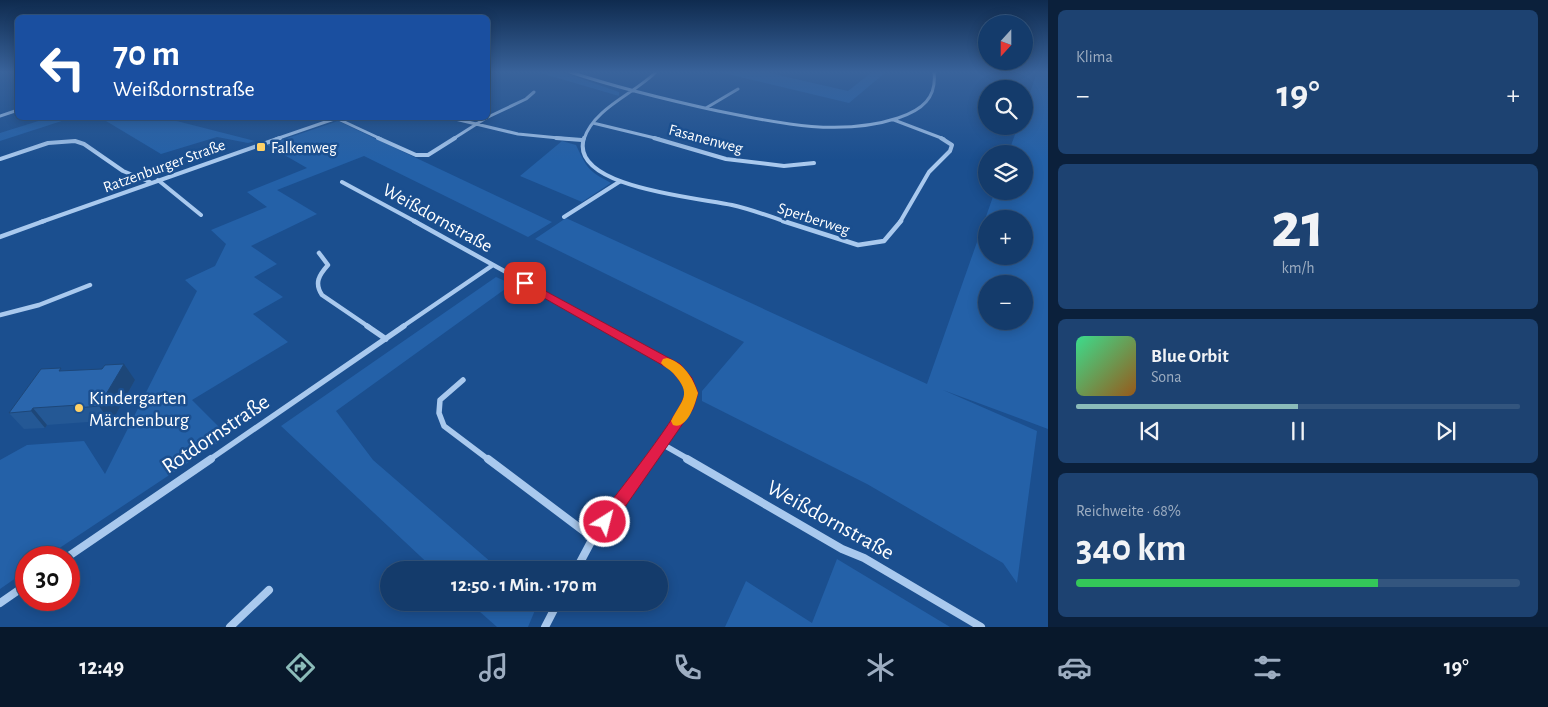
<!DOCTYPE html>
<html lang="de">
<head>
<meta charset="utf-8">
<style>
  :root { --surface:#143b6b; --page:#1d4271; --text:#f1f3f6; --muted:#9dadc1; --line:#33557e; --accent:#8bbbb9 }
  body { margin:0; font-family:"Alegreya Sans",sans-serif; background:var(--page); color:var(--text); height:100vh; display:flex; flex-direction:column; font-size:19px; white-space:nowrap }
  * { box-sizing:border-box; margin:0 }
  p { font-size:16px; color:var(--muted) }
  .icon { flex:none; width:28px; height:28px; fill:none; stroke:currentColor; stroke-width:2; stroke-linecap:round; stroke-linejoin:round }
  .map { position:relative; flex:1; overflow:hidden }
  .panel { display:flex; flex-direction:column; gap:10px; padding:10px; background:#0b203b; width:500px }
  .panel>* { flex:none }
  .guide { position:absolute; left:15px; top:15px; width:475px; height:105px; border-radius:8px; box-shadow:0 2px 12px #0003,0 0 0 1px var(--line); background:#1a4fa0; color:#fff; overflow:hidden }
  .needle { width:32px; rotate:201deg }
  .fabs { position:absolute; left:978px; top:15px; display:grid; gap:10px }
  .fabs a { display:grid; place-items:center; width:55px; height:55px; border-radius:50%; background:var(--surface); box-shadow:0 2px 12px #0003,0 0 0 1px var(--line); font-size:25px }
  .speed { position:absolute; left:15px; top:546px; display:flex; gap:10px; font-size:25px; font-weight:700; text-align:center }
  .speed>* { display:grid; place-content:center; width:65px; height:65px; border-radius:50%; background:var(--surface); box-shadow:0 2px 12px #0003,0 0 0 1px var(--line); line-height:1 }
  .speed .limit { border:8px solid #d22; background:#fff; color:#111 }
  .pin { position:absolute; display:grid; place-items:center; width:42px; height:42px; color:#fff; margin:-21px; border-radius:10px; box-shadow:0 2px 8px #0006 }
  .me { position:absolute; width:55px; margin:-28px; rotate:36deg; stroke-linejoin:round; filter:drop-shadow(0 0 4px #0008) }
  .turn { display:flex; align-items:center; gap:18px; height:105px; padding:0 15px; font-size:22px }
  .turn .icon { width:65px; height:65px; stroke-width:2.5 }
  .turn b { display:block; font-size:35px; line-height:42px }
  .big { font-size:38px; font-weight:700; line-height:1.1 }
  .panel .tile { flex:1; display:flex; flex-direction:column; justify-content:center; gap:8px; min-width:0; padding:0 18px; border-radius:8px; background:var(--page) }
  .panel .dial { align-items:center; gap:0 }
  .dial b { font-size:65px; line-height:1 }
  .song { display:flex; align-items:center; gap:15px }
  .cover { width:60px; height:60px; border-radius:8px; background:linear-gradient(135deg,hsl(150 70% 55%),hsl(30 70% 35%)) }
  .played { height:5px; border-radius:2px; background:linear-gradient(90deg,var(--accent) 50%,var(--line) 50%) }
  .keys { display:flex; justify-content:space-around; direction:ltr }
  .heat { display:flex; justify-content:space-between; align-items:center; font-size:28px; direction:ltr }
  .charge { height:8px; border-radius:4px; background:linear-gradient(90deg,#34c759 68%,var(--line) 0) }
  .trip { position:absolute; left:380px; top:561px; width:288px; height:50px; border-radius:25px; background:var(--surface); box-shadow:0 2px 12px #0003,0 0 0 1px var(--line); font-weight:700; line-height:50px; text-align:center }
  .menu { display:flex; height:80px; justify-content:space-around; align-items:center; background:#08182b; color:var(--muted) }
  .menu .icon { width:35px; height:35px }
  .menu .on { color:var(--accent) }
  .menu b { font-size:22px; color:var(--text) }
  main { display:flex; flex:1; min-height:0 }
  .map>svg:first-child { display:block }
  .green { fill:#2461a8; fill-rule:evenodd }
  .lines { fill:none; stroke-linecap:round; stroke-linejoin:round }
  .minor-far4 { stroke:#a9c9ee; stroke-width:3 }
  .minor-far3 { stroke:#a9c9ee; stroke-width:4 }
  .minor-far2 { stroke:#a9c9ee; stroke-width:4.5 }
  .minor-far1 { stroke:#a9c9ee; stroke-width:5.5 }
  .minor { stroke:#a9c9ee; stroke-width:8 }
  .wall { fill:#245895 }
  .shaded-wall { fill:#1d4779 }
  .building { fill:#2a66ad; stroke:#1d4779 }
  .route { fill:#e11d48; stroke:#92132f }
  .slow { fill:#f59e0b }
  .poi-dot { fill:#ffd166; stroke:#1b4f8f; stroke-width:2 }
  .labels { text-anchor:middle; stroke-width:5; stroke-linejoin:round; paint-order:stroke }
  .far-street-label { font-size:16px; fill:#fff; stroke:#1b4f8f }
  .far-poi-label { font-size:16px; fill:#fff; stroke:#1b4f8f; text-anchor:start }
  .street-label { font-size:19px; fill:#fff; stroke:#1b4f8f }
  .poi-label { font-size:19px; fill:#fff; stroke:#1b4f8f; text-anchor:start }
  .near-street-label { font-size:22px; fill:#fff; stroke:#1b4f8f }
</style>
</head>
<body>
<main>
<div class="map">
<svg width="1048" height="627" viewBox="0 0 1048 627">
  <rect width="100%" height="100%" fill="#1b4f8f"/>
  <path class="green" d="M537 72H562L619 92V96Z
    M719 72H765L848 91 872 72H886L849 103Z
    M1037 72H1048V429L943 390 1037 431 1017 583 1003 563 867 484 702 401V391L744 342 535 239 566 218 927 384 995 191H1024V154H1008L1018 126H1024V110ZM986 219H1024V256H986ZM986 284H1024V321H986Z
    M48 118H71L0 141V133Z
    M101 118H165L255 141 248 143 217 137 161 154Z
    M338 121 552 222 528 237 364 156 277 190 317 214 251 246 277 264 254 277 283 297 253 314 288 342 192 400 228 436 46 557 26 558V571L0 589V460L27 445 84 441 105 474 197 291 185 280 215 266 226 244 211 230 267 207 247 192 307 168 267 145Z
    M562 141 576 145C587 168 588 171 611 183L582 202 520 176Z
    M496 277 512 284 336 411 373 460 500 570H435L281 426Z
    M837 559 950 627H725L746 581 812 623Z
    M470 603 538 602V603L528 627H497Z"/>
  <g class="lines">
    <path class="minor-far4" d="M570 72C618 88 668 100 718 111 777 123 840 137 898 118 922 110 937 98 934 72
      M706 108 738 89
      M0 116 18 110
      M488 117 526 99 534 92
      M336 118 381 139
      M451 118 518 134 569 139
      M894 120 944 139
      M593 123 659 139
      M276 139 337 118
      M453 139 486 118
      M584 139C594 108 634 94 656 72"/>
    <path class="minor-far3" d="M378 138 416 155H428L455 138
      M556 138 582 140
      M584 138C568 188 702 198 732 205 750 209 769 216 787 222
      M654 138 726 159 784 166 814 163
      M0 159 48 143 75 141 84 144 123 171 150 182
      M158 180 201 215
      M342 182 416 222
      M564 217 619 182
      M41 222 280 138
      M900 222 929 172 950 151 952 145 941 138"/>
    <path class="minor-far2" d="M414 221 605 327
      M783 221 858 245 884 241 901 221
      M0 237 44 221
      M319 253 328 265C319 275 314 283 322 295L369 327
      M0 315 39 305 90 285
      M402 327 493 265"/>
    <path class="minor-far1" d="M367 326 386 339
      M603 326 675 367 689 385 690 394 688 406 649 460
      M463 380 440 400 439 413 444 426 489 460
      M662 444 690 460
      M209 460 404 326"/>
    <path class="minor" d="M488 459 593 538
      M687 459 842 549 864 558 981 627
      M66 558 211 459
      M576 570 593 538 650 459
      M0 603 26 585
      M230 627 269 590
      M545 627 558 602"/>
  </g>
  <path class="wall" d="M64 371 135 380 111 423 90 424 88 422 47 425 45 428 24 429 9 413Z"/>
  <path class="shaded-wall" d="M124 364 135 380 111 423 99 406Z
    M33 408 47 425 45 428 31 411Z"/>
  <path class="building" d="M124 364 99 406 77 408 79 405 33 408 31 411 9 413 41 369 61 368 59 371 102 369 105 365Z"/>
  <linearGradient id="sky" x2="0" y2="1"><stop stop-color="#0f2b4f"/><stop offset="0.45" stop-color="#39639b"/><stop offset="1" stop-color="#39639b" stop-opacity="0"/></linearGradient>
  <rect width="1048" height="160" fill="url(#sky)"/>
  <path class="route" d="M525 280 680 364 692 378 698 393 693 409 611 527 605 530 599 527 597 522 599 517C612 500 686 407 685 393 685 385 676 377 671 370L521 285 519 283Z"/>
  <path class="slow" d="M667 358C684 363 693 378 698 393 695 405 687 430 673 425L671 421C682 399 693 395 673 373 669 369 664 367 661 363L663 359Z"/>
  <g class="poi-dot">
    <rect x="256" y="142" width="10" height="10" rx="2.5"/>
    <circle cx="79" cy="408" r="5"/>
  </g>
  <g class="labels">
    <g class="far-street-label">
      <text transform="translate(706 138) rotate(15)" y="6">Fasanenweg</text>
      <text transform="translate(164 165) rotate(-20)" y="6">Ratzenburger Straße</text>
      <text transform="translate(814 218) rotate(18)" y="6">Sperberweg</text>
    </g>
    <g class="far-poi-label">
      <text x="271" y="153">Falkenweg</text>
    </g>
    <g class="street-label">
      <text transform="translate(438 217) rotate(29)" y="7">Weißdornstraße</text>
    </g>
    <g class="poi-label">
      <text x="89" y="404">Kindergarten<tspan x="89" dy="22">Märchenburg</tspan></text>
    </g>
    <g class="near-street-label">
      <text transform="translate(215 433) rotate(-34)" y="8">Rotdornstraße</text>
      <text transform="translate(831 519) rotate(29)" y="8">Weißdornstraße</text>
    </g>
  </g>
</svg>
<div class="fabs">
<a><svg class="needle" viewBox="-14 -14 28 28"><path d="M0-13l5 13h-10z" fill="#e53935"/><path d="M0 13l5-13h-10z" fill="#9dadc1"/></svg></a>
<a><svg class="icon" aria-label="search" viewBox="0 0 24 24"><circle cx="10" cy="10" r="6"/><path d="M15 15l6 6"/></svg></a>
<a><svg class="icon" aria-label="layers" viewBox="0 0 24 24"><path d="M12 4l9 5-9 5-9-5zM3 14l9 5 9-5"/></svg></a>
<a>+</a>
<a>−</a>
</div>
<div class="speed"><div class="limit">30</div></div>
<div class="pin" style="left:525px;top:283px;background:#d93025"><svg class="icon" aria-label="arrive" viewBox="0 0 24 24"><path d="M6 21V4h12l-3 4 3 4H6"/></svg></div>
<svg class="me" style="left:605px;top:522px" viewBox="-20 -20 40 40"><circle r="17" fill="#e11d48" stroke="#fff" stroke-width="3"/><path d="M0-11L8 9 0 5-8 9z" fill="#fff"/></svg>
<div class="trip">12:50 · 1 Min. · 170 m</div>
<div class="guide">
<div class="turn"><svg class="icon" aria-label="left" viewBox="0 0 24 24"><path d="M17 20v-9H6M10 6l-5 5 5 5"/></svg><div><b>70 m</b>Weißdornstraße</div></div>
</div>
</div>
<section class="panel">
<div class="tile"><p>Klima</p>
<div class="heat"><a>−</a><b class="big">19°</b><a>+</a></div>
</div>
<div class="tile dial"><b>21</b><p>km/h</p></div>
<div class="tile">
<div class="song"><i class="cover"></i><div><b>Blue Orbit</b><p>Sona</p></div></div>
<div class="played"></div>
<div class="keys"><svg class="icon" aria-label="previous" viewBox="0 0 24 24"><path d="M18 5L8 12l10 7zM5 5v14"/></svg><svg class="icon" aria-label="pause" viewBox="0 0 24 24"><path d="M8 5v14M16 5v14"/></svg><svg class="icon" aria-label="next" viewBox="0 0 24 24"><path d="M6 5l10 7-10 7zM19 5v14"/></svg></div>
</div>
<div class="tile"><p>Reichweite · 68%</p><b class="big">340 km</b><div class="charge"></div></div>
</section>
</main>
<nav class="menu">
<b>12:49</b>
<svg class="icon on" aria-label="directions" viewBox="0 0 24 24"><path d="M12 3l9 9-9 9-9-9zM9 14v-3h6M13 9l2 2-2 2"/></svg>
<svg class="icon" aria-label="music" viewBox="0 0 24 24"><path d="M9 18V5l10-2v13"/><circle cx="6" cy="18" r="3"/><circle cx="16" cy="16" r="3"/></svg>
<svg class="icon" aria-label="phone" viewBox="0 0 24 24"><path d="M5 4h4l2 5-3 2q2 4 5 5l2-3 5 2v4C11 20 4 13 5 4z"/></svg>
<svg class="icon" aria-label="climate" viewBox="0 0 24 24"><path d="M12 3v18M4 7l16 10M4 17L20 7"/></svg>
<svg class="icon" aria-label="car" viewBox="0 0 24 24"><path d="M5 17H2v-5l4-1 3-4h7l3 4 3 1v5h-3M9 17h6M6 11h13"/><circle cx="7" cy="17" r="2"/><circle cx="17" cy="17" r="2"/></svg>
<svg class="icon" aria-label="filters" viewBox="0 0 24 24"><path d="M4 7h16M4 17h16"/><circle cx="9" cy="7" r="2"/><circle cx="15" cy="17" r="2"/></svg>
<b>19°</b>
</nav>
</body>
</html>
